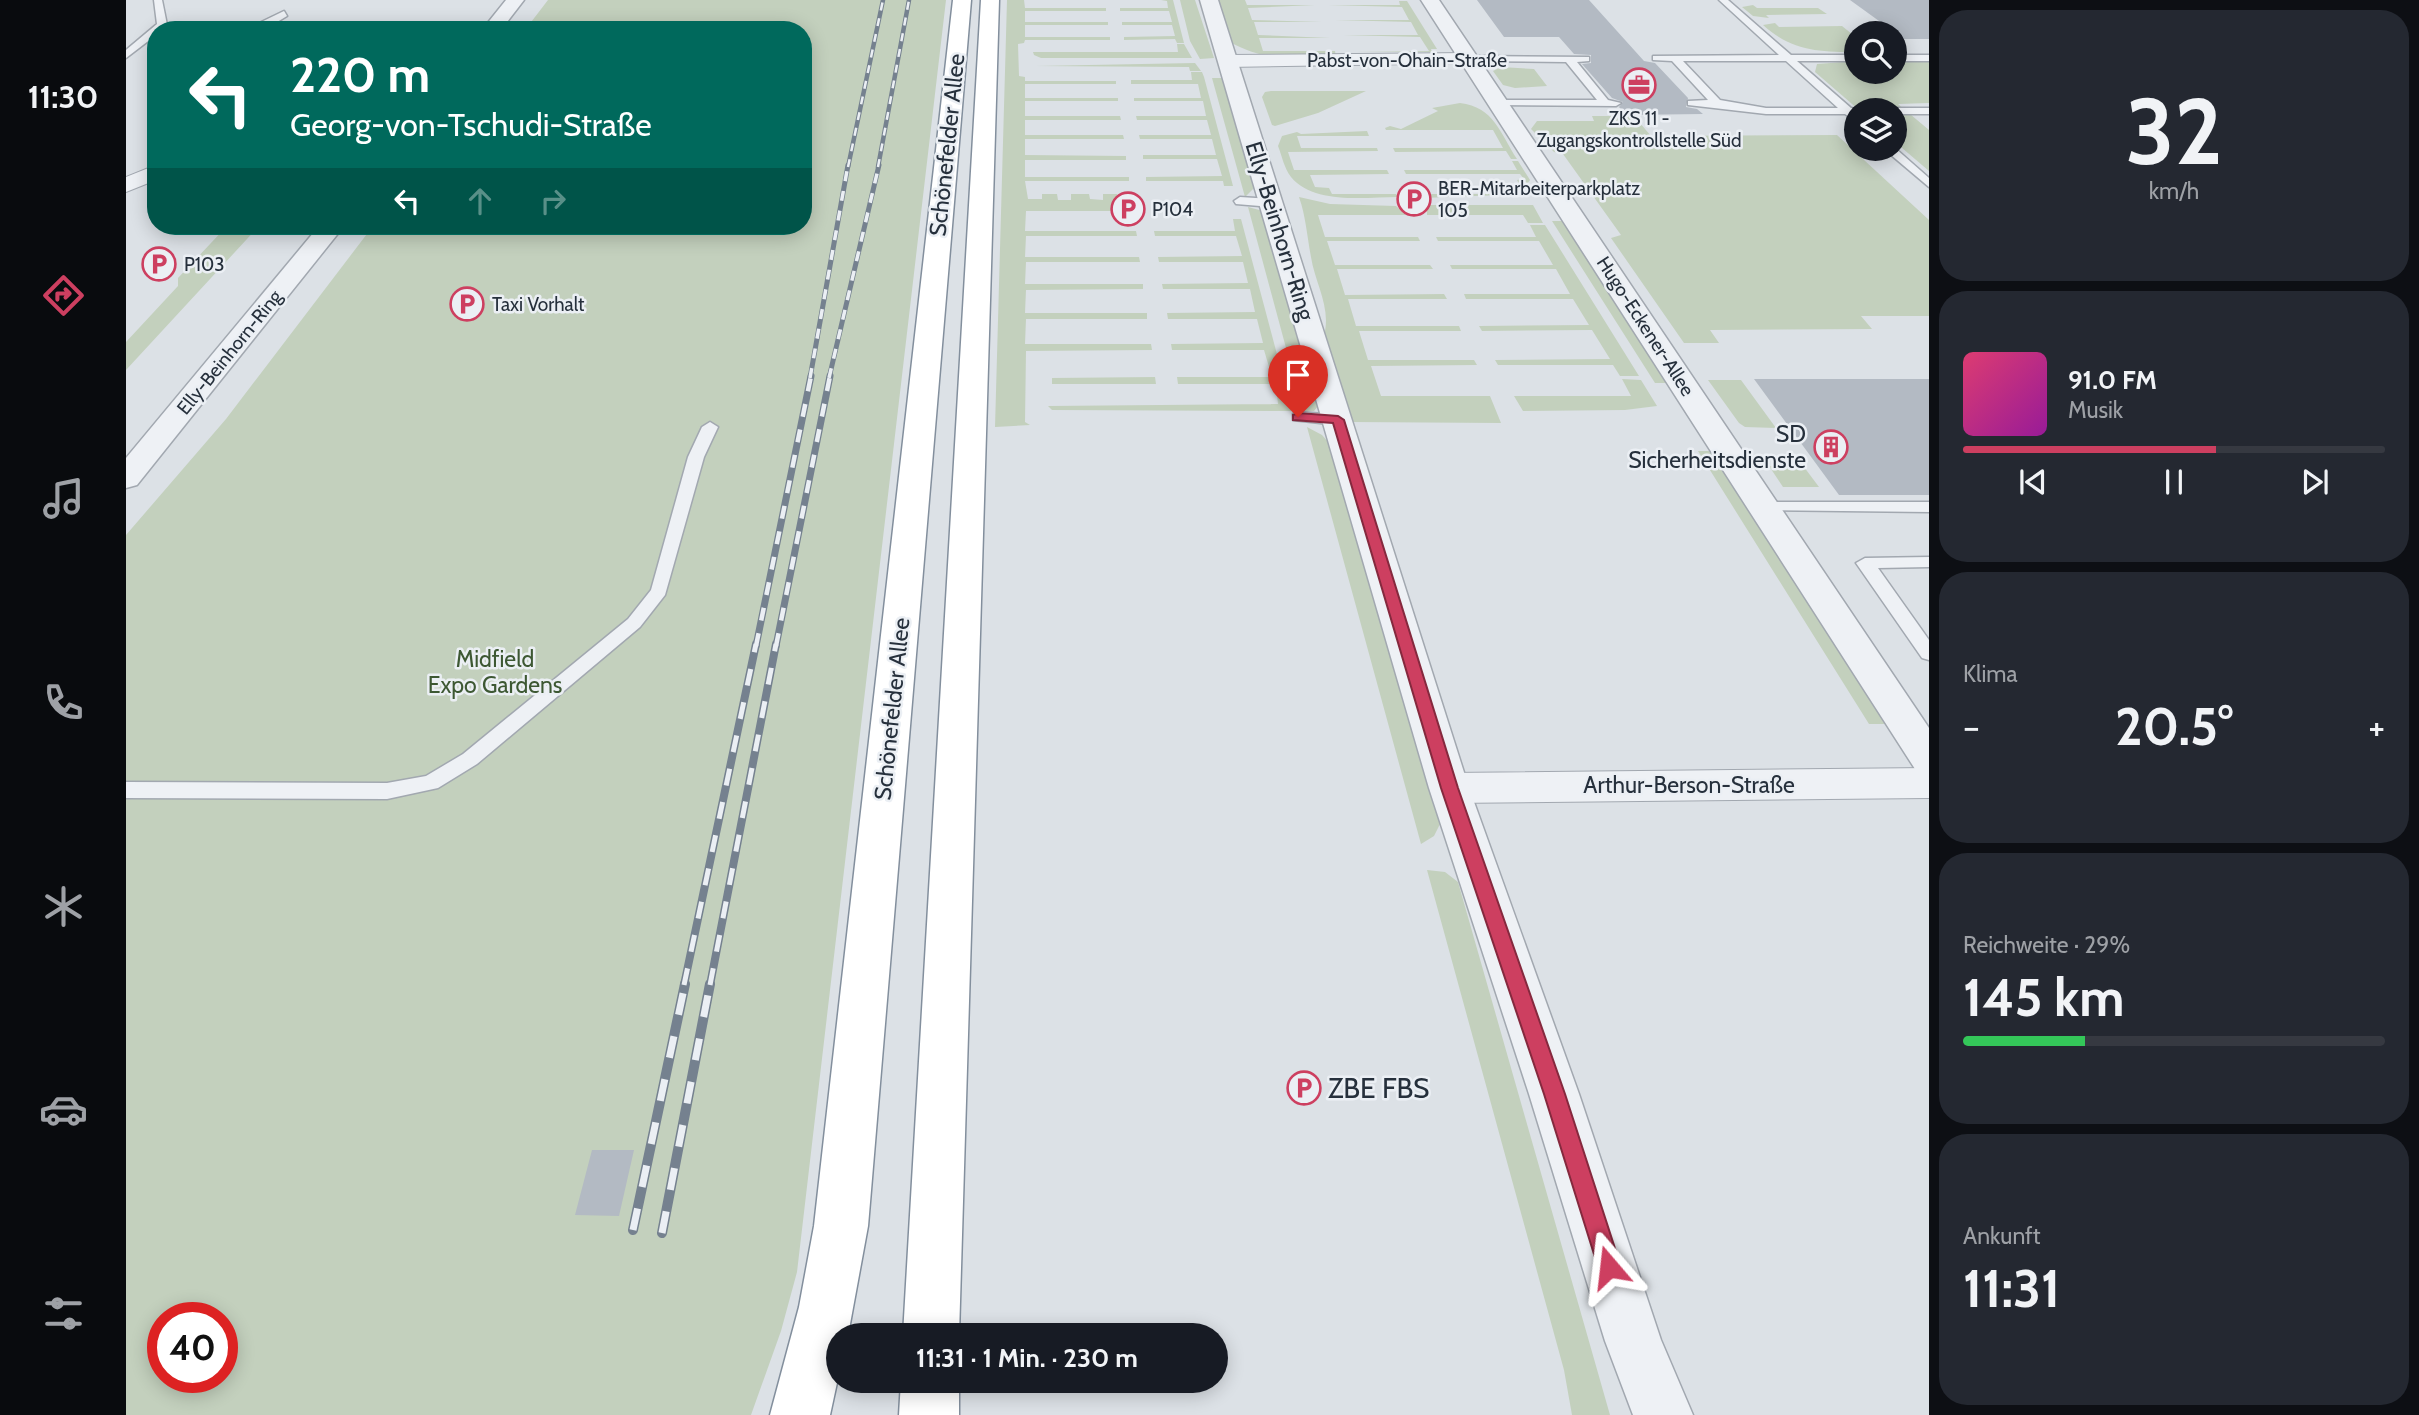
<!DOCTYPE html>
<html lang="de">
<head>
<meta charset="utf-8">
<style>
  :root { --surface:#171b24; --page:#242831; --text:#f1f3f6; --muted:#9ea1a6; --line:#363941; --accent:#cd3f60 }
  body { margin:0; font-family:Cabin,sans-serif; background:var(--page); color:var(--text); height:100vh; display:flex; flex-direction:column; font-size:26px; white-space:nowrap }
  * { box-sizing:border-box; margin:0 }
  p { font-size:23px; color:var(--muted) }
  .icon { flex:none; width:38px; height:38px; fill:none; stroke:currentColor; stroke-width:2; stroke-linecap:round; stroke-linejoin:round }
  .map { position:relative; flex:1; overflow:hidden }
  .sheet { display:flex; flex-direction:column; gap:10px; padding:10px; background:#0d0f14; width:490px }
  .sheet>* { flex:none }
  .top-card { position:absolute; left:21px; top:21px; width:665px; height:214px; border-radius:28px; box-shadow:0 4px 18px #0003; background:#00695c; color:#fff; overflow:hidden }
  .controls { position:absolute; left:1718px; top:21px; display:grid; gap:14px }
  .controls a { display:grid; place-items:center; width:63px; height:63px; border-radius:50%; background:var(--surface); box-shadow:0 4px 18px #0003; font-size:35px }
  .speed { position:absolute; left:21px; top:1302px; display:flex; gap:14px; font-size:35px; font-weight:700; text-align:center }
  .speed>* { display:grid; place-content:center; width:91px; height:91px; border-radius:50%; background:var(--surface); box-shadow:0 4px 18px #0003; line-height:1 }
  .speed .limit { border:10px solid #d22; background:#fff; color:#111 }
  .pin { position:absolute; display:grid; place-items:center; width:60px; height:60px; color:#fff; margin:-72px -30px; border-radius:50% 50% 50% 0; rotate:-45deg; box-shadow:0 0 7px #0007 }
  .pin .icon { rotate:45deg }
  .me { position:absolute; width:77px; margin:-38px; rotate:343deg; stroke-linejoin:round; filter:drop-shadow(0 0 5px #0008) }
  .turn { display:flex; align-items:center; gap:24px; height:147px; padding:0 28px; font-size:32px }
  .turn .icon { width:91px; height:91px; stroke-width:2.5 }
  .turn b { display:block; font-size:49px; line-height:60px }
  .lanes { display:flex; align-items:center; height:66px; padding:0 28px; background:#0003; justify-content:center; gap:35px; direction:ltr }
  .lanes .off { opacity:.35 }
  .big { font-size:52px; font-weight:700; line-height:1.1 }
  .sheet .widget { flex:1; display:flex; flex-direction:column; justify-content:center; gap:10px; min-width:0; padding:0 24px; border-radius:28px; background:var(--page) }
  .sheet .dial { align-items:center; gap:0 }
  .dial b { font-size:91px; line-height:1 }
  .song { display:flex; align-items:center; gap:21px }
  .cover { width:84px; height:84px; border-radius:10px; background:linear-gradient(135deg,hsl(340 70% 55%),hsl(300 70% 35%)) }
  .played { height:7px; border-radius:4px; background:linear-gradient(90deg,var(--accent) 60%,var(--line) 60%) }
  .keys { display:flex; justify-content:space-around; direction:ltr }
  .heat { display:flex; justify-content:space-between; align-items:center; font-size:38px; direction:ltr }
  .charge { height:10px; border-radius:5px; background:linear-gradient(90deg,#34c759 29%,var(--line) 0) }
  .trip { position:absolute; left:700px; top:1323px; width:402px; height:70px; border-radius:35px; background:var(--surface); box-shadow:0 4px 18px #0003; font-weight:700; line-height:70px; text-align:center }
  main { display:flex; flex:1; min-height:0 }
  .tabs { display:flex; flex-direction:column; width:126px; justify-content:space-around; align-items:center; background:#090b0e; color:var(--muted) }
  .tabs .icon { width:49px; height:49px }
  .tabs .on { color:var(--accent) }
  .tabs b { font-size:32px; color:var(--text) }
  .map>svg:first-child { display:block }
  .green { fill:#c3d0bd; fill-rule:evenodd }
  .building { fill:#b3bac3 }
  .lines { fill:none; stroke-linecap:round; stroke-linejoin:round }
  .service-casing { stroke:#a2a8b0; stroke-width:3 }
  .minor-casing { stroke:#a2a8b0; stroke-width:2 }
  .tertiary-casing { stroke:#a2a8b0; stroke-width:3 }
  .trunk-casing { stroke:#838f9d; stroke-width:3 }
  .service { fill:#eef1f5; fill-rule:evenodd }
  .minor { fill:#eef1f5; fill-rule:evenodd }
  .tertiary { fill:#eef1f5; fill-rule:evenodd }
  .trunk { fill:#fff; fill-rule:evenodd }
  .rail-far4-casing { stroke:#75818f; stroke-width:4.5 }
  .rail-far3-casing { stroke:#75818f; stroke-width:5 }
  .rail-far2-casing { stroke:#75818f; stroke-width:7 }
  .rail-far1-casing { stroke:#75818f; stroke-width:8 }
  .rail-casing { stroke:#75818f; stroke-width:10 }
  .rail-far4 { stroke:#ebeff4; stroke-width:2.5; stroke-dasharray:8; stroke-linecap:butt }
  .rail-far3 { stroke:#ebeff4; stroke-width:3.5; stroke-dasharray:10; stroke-linecap:butt }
  .rail-far2 { stroke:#ebeff4; stroke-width:4.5; stroke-dasharray:13; stroke-linecap:butt }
  .rail-far1 { stroke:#ebeff4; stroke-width:5; stroke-dasharray:17; stroke-linecap:butt }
  .rail { stroke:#ebeff4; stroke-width:7; stroke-dasharray:22; stroke-linecap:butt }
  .route { fill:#cd3f60; stroke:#85293e; stroke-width:2 }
  .labels { text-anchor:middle; stroke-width:5; stroke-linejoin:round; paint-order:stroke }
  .far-street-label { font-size:19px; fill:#26303c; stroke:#ebeff4 }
  .far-poi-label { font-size:19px; fill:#26303c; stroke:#ebeff4; text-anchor:start }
  .street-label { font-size:23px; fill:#26303c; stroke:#ebeff4 }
  .poi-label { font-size:23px; fill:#26303c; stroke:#ebeff4; text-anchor:end }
  .park-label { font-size:23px; fill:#3d5833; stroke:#ebeff4 }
  .near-poi-label { font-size:28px; fill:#26303c; stroke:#ebeff4; text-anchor:start }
</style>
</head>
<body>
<main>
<nav class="tabs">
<b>11:30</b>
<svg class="icon on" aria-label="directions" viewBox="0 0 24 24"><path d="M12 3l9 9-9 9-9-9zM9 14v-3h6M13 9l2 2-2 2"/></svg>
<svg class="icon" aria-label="music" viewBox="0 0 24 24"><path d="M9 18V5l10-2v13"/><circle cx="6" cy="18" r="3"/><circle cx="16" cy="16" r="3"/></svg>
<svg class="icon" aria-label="phone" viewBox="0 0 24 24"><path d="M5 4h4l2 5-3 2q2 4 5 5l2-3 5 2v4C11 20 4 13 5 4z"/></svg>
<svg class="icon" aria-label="climate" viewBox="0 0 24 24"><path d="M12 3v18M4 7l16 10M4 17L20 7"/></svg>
<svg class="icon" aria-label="car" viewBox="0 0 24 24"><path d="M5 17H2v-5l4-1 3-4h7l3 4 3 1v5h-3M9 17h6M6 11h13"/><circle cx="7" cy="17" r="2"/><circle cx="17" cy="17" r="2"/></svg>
<svg class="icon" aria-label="filters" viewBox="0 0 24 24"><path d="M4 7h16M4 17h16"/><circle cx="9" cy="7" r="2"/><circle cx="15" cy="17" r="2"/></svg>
</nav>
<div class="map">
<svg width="1803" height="1415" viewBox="0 0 1803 1415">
  <rect width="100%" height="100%" fill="#dce1e6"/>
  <path class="green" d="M422 0H820L671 1272 655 1331 625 1415H0V535L100 419 247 226H677V30H399ZM37 1318H96V1377H37Z
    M881 0H898L899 8H980V11H899V22H982V25H899V37H984V40H899L898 43 892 44 893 76 899 77V81H990V84H899V98H992V101H899V116H994L995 120H899V135H997L998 139H899V155L1000 156V160H899V177H1003V181H899L902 199H916V194H931L932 200H945V194H963L964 199 977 200V194H991L992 199H1006L1007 211H900L899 231H1010L1011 236H900L899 257H1013L1014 262H900L899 284H1017V289L900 290 899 313H1021V319H900L899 344H1025L1026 350 900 351 899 422 904 425 869 427Z
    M1035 0H1047L1058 43H1051L1049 39 998 40V37L1049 36 1046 25H996V22H1046L1043 11H994V8H1042L1041 1Z
    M1054 0H1069L1088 58 1074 59 1064 41Z
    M1092 0H1119L1121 5H1189L1122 8 1126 20 1196 22H1128L1132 35 1204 38H1133L1137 51H1209L1210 58C1168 57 1141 63 1104 42Z
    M1273 1H1281L1311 49H1305L1306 52 1230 51H1303L1294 37 1217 35H1292L1285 22 1209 20H1283L1276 7 1202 5H1274Z
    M1627 5 1631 8H1692L1701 14 1640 15 1643 18 1627 16 1616 7Z
    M1649 23 1653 27 1716 26 1731 38V52C1693 52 1666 51 1637 25Z
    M1051 44H1058L1066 58H915L908 55 907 52H1052Z
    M1731 61V72H1769V61H1803V103L1772 104 1803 130V171L1769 142V110H1733L1689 72 1691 64Z
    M1069 63 1075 71H1064L1063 67 910 66Z
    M1375 67 1408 69 1421 86 1389 88 1377 85 1367 71Z
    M1065 72H1076L1078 77 1107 186H1098L1097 181H1020V177L1096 176 1091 159H1017V155H1090L1086 139H1014L1013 135H1085L1081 120H1011L1010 116H1080L1077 101H1008V98H1075L1072 84H1005V80H1066Z
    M1086 78H1099L1130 186 1119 197Z
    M1145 91H1240L1192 113 1149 126 1146 125 1136 97 1139 92Z
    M1334 103C1368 107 1374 133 1391 159H1385L1380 151 1269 152 1267 148H1377L1367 130H1260L1259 128 1264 126 1275 129 1312 111 1306 108Z
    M1466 116H1508L1525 136 1711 135 1803 220V316H1735L1746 329 1584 330 1593 343H1558L1485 238 1495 235 1437 154 1428 152 1405 129 1411 121H1468Z
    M1241 131 1243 136H1171L1175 148H1251L1252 151 1162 152 1168 170H1261L1263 174 1184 175 1189 187 1203 188 1206 194H1270L1272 197C1240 197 1188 205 1165 177 1158 168 1156 156 1152 146L1156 136 1171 132 1175 134Z
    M1386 161H1392L1404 180 1397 189 1400 194 1297 198 1290 194H1377L1374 187H1395L1391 180 1398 179 1394 174H1280L1278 170H1391Z
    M1173 197 1204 204 1270 206 1280 215H1192L1199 237H1292L1294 241H1201L1209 265H1304L1307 269H1211L1219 295 1318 294 1321 299H1222L1230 326H1333L1335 331H1233L1242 360H1348L1351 365 1245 366 1255 396H1364L1375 423 1224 422 1197 338C1207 310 1189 284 1185 257 1181 236 1180 217 1173 197Z
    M1301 205H1407L1417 223H1402L1397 215H1301Z
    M1122 207 1137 211 1193 405 1188 411H1177Z
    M1107 219H1115L1161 392H1150L1147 384H1052L1051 377H1146L1138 350H1046L1045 344 1137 343 1131 319H1042L1041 313 1129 312 1124 289H1037L1036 284 1122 283 1117 262H1033L1032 257 1116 256 1110 236H1029L1028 231H1109Z
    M1426 221H1440L1545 383H1529Z
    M1404 225H1419L1513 376H1494L1487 365H1372L1369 360 1484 359 1466 330 1356 331 1353 326 1463 325 1447 299H1340L1338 294H1444L1430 269H1326L1324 265H1427L1413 241H1312L1310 237H1410Z
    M101 226H133L0 370V342L52 286V278Z
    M1029 377 1030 384H926V378Z
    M1496 379 1515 380 1531 406 1499 410 1397 411 1388 396H1505Z
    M1582 380H1615L1650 428 1619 427 1613 423Z
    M1151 395H1162L1165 411 926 410 922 406 1152 404Z
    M1181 427 1196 435 1204 444 1314 824 1308 836 1295 844Z
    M1572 451H1585L1764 724H1743Z
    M1643 466 1678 467 1693 487H1657Z
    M1301 870 1319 872 1332 882 1484 1415H1446L1438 1370Z"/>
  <path class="building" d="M1351 0H1463L1518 61 1529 63 1562 98 1560 107 1571 109 1577 114 1500 115 1493 107 1497 102 1486 98 1456 64 1465 63V55L1448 54 1433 37H1378Z
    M1724 0H1803V39H1778Z
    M1628 379H1803V495H1713Z
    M466 1150H508L493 1216 449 1215Z"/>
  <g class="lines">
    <defs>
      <path id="service" d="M28 0H36L41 25 37 30H30V35L0 58V50L31 24Z
        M1593 0H1602L1665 55H1731V61H1671L1725 108 1730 109 1731 122 1719 114H1640L1562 105V101L1582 100 1546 61 1527 60V56L1653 55ZM1557 61H1660L1712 108H1640L1594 100Z
        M158 11 161 16 138 30H128L129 25Z
        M1769 55H1803V61H1769Z
        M1344 56 1463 57V61L1451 62 1482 100 1495 103 1490 106 1369 105 1368 103 1373 100H1471L1440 62 1341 61Z
        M1769 108H1803V114H1769V110H1764Z
        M1769 148 1803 178V187L1758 149Z
        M1114 197 1146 199 1152 203 1146 207 1110 204 1108 201Z
        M1172 412 1212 415 1220 420 1212 425 1167 420V414Z
        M584 422 592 427 578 457 539 595 514 627 351 764 312 788 261 799 0 798V782L261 783 300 776 337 754 502 619 525 590 562 457 576 427Z
        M1640 502H1803V512L1634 510V504Z
        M1803 557V567L1752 568 1803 640V660L1796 658 1730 563 1739 558Z"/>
      <path id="minor" d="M1344 53 1351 55 1353 59 1351 63 1101 67 1092 61 1101 55Z
        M30 165V180L0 192V177Z
        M1803 768V798L1323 803 1309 798 1304 788 1309 778 1323 773Z"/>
      <path id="tertiary" d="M380 0H398L375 30H356Z
        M1074 0H1092L1343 788 1453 1094 1535 1340 1567 1415H1507L1479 1341 1403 1094 1303 788Z
        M1295 0H1313L1803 728V774L1789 769Z
        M193 226H218L11 485 0 488V458Z"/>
      <path id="trunk" d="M827 0H845L742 1226 722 1335H712V1378L704 1415H644L673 1307 688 1226Z
        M855 0H873L833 1335H777Z
        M775 1381H833V1415H773Z"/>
    </defs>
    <use href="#service" class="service-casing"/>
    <use href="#minor" class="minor-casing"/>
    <use href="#tertiary" class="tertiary-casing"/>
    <use href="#trunk" class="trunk-casing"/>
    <use href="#service" class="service"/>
    <use href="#minor" class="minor"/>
    <use href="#tertiary" class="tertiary"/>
    <use href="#trunk" class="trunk"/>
    <defs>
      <path id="rail-far4" d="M722 167 757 0
        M752 167 783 0"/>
      <path id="rail-far3" d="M684 378 722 165
        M703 378 753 165"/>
      <path id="rail-far2" d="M630 646 685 376
        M650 646 704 376"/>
      <path id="rail-far1" d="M558 985 630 644
        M584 985 650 644"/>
      <path id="rail" d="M507 1230 559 984
        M536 1233 584 984"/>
    </defs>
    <use href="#rail-far4" class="rail-far4-casing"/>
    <use href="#rail-far3" class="rail-far3-casing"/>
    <use href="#rail-far2" class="rail-far2-casing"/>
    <use href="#rail-far1" class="rail-far1-casing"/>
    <use href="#rail" class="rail-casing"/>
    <use href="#rail-far4" class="rail-far4"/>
    <use href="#rail-far3" class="rail-far3"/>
    <use href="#rail-far2" class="rail-far2"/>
    <use href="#rail-far1" class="rail-far1"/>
    <use href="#rail" class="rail"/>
  </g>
  <path class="route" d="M1172 413 1212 416 1218 420 1332 788 1439 1094 1495 1267 1491 1275 1483 1278 1475 1275 1472 1267 1418 1094 1315 788 1207 423 1167 420V415Z"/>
  <defs>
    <symbol id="office-ring" viewBox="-11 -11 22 22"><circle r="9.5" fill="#ebeff4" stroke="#cd3f60" stroke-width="1.5"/><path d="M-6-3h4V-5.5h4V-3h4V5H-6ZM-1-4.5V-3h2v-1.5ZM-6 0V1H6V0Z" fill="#cd3f60"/></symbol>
    <symbol id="parking-ring" viewBox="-11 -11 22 22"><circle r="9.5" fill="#ebeff4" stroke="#cd3f60" stroke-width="1.5"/><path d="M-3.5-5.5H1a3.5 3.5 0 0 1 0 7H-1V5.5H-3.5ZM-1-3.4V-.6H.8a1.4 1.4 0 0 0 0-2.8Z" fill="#cd3f60"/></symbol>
    <symbol id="building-ring" viewBox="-11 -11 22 22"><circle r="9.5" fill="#ebeff4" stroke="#cd3f60" stroke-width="1.5"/><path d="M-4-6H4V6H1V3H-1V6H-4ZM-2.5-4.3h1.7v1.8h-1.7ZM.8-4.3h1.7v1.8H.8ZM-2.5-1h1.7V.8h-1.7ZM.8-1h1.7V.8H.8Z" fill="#cd3f60"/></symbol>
  </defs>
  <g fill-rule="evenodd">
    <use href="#office-ring" x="1494" y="66" width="38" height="38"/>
    <use href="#parking-ring" x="1269" y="180" width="38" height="38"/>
    <use href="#parking-ring" x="983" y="190" width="38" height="38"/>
    <use href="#parking-ring" x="14" y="245" width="38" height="38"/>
    <use href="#parking-ring" x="322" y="285" width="38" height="38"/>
    <use href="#building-ring" x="1686" y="428" width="38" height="38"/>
    <use href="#parking-ring" x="1159" y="1069" width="38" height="38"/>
  </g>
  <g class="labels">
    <g class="far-street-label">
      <text x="1281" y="67">Pabst-von-Ohain-Straße</text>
      <text transform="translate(1520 326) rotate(57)" y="7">Hugo-Eckener-Allee</text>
      <text transform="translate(103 352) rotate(-51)" y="7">Elly-Beinhorn-Ring</text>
    </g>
    <g class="far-poi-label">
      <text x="1513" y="125" text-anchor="middle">ZKS 11 -<tspan x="1513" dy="22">Zugangskontrollstelle Süd</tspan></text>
      <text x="1312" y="195">BER-Mitarbeiterparkplatz<tspan x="1312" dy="22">105</tspan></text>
      <text x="1026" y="216">P104</text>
      <text x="58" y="271">P103</text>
      <text x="366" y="311">Taxi Vorhalt</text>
    </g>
    <g class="street-label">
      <text transform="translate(821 145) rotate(-84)" y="8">Schönefelder Allee</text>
      <text transform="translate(1154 231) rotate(73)" y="8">Elly-Beinhorn-Ring</text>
      <text transform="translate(766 709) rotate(-84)" y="8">Schönefelder Allee</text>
      <text x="1563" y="793">Arthur-Berson-Straße</text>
    </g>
    <g class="poi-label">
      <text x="1680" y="442">SD<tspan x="1680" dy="26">Sicherheitsdienste</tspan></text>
    </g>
    <g class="park-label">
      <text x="369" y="667">Midfield<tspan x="369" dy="26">Expo Gardens</tspan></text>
    </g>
    <g class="near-poi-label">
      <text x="1202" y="1098">ZBE FBS</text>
    </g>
  </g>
</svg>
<div class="controls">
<a><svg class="icon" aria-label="search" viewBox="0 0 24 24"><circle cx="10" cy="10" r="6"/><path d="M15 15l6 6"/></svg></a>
<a><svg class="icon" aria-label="layers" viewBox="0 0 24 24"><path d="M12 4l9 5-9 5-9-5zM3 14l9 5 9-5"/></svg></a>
</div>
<div class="speed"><div class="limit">40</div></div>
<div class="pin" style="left:1172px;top:417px;background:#d93025"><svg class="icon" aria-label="arrive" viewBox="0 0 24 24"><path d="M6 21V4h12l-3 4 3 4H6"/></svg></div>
<svg class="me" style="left:1483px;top:1267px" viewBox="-20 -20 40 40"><path d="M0-17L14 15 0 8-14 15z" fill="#cd3f60" stroke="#fff" stroke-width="4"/></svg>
<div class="trip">11:31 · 1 Min. · 230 m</div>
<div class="top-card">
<div class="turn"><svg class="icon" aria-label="left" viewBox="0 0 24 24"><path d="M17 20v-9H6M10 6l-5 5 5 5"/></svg><div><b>220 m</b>Georg-von-Tschudi-Straße</div></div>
<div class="lanes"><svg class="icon" aria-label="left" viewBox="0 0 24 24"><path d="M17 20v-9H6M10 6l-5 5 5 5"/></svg><svg class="icon off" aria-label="ahead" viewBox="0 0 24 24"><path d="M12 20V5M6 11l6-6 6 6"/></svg><svg class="icon off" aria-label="right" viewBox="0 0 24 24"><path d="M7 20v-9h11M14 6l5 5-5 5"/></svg></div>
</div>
</div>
<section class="sheet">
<div class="widget dial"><b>32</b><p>km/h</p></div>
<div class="widget">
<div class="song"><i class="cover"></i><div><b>91.0 FM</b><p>Musik</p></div></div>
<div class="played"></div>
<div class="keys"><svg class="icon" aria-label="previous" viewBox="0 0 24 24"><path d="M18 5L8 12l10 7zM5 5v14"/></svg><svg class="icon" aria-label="pause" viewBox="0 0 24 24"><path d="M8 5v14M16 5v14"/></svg><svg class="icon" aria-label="next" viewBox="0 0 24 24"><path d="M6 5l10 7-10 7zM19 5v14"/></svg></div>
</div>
<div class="widget"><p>Klima</p>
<div class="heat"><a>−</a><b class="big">20.5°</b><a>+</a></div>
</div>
<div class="widget"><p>Reichweite · 29%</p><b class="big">145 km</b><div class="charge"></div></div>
<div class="widget"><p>Ankunft</p><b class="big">11:31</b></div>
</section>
</main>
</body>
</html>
